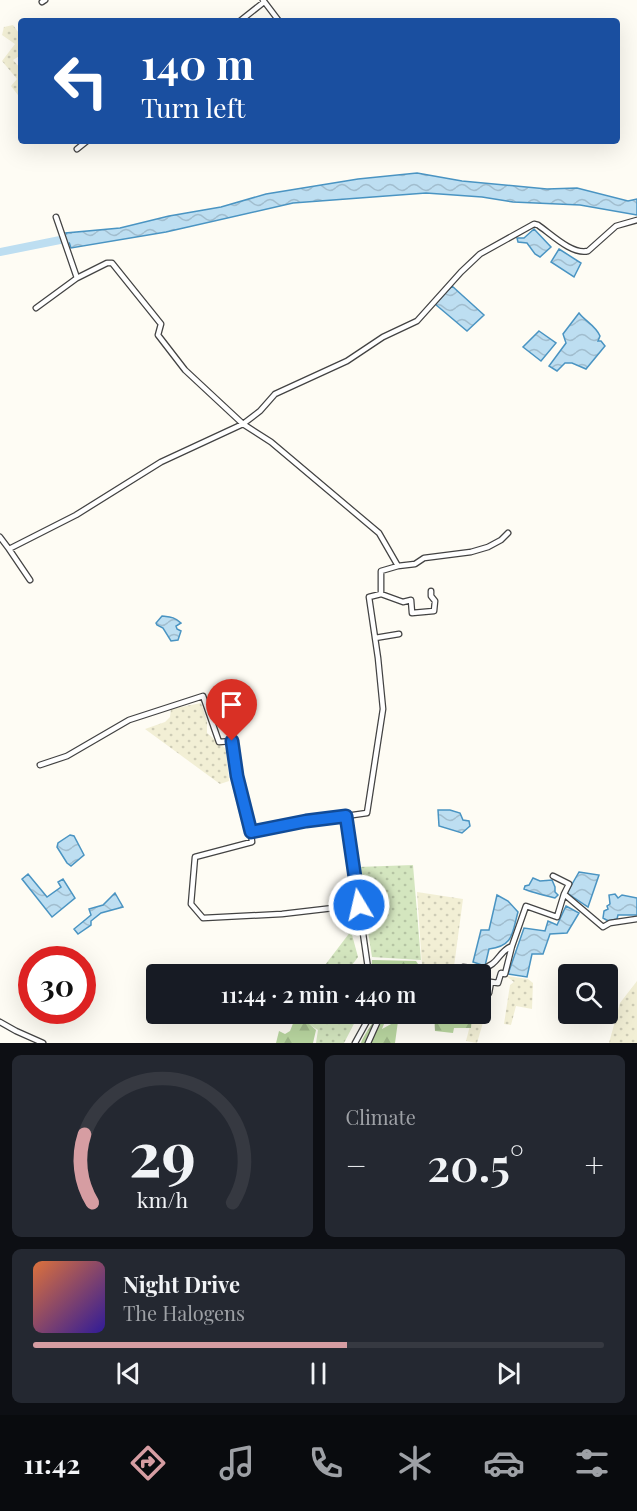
<!DOCTYPE html>
<html lang="en">
<head>
<meta charset="utf-8">
<style>
  :root { --surface:#171b24; --page:#242831; --text:#f1f3f6; --muted:#9ea1a6; --line:#363941; --accent:#d69da2 }
  body { margin:0; font-family:"Playfair Display",serif; background:var(--page); color:var(--text); height:100vh; display:flex; flex-direction:column; font-size:22px; white-space:nowrap }
  * { box-sizing:border-box; margin:0 }
  p { font-size:20px; color:var(--muted) }
  .icon { flex:none; width:33px; height:33px; fill:none; stroke:currentColor; stroke-width:2; stroke-linecap:round; stroke-linejoin:round }
  .map { position:relative; height:1043px; overflow:hidden }
  .side { display:flex; flex-direction:column; gap:12px; padding:12px; background:#0d0f14; flex:1 }
  .side>* { flex:none }
  .guide { position:absolute; left:18px; top:18px; width:602px; height:126px; border-radius:6px; box-shadow:0 6px 24px #0002; background:#1a4fa0; color:#fff; overflow:hidden }
  .controls { position:absolute; left:558px; top:964px; display:grid; gap:12px }
  .controls a { display:grid; place-items:center; width:60px; height:60px; border-radius:6px; background:var(--surface); box-shadow:0 6px 24px #0002; font-size:30px }
  .speed { position:absolute; left:18px; top:946px; display:flex; gap:12px; font-size:30px; font-weight:700; text-align:center }
  .speed>* { display:grid; place-content:center; width:78px; height:78px; border-radius:50%; background:var(--surface); box-shadow:0 6px 24px #0002; line-height:1 }
  .speed .limit { border:9px solid #d22; background:#fff; color:#111 }
  .pin { position:absolute; display:grid; place-items:center; width:51px; height:51px; color:#fff; margin:-62px -26px; border-radius:50% 50% 50% 0; rotate:-45deg; box-shadow:0 0 6px #0007 }
  .pin .icon { rotate:45deg }
  .me { position:absolute; width:66px; margin:-33px; rotate:351deg; stroke-linejoin:round; filter:drop-shadow(0 0 4px #0008) }
  .turn { display:flex; align-items:center; gap:21px; height:126px; padding:0 24px; font-size:27px }
  .turn .icon { width:78px; height:78px; stroke-width:2.5 }
  .turn b { display:block; font-size:42px; line-height:51px }
  .big { font-size:45px; font-weight:600; line-height:1.1 }
  .side .widget { flex:1; display:flex; flex-direction:column; justify-content:center; gap:9px; min-width:0; padding:0 21px; border-radius:9px; background:var(--page) }
  .side .dial { align-items:center; gap:0 }
  .dial svg { height:156px; overflow:visible; fill:none; stroke:var(--line); stroke-width:7; stroke-linecap:round; text-anchor:middle }
  .dial text { fill:var(--text); stroke:none }
  .song { display:flex; align-items:center; gap:18px }
  .cover { width:72px; height:72px; border-radius:9px; background:linear-gradient(135deg,hsl(20 70% 55%),hsl(250 70% 35%)) }
  .played { height:6px; border-radius:3px; background:linear-gradient(90deg,var(--accent) 55%,var(--line) 55%) }
  .keys { display:flex; justify-content:space-around; direction:ltr }
  .heat { display:flex; justify-content:space-between; align-items:center; font-size:33px; direction:ltr }
  .side .tiles { flex:1; display:grid; gap:12px; grid-template-columns:1fr 1fr }
  .widget:last-child { grid-column:span 2 }
  .trip { position:absolute; left:146px; top:964px; width:345px; height:60px; border-radius:6px; background:var(--surface); box-shadow:0 6px 24px #0002; font-weight:600; line-height:60px; text-align:center }
  .dock { display:flex; height:96px; justify-content:space-around; align-items:center; background:#090b0e; color:var(--muted) }
  .dock .icon { width:42px; height:42px }
  .dock .active { color:var(--accent) }
  .dock b { font-size:27px; color:var(--text) }
  .map>svg:first-child { display:block }
  .farmland { fill:url(#farmland-dots) }
  .grass { fill:url(#grass-dots) }
  .forest { fill:url(#forest-firs) }
  .water { fill:url(#water-waves); stroke:#4a94c2; stroke-width:1.5 }
  .lines { fill:none; stroke-linecap:round; stroke-linejoin:round }
  .river { stroke:#bddef1; stroke-width:8 }
  .minor-casing { stroke:#434343; stroke-width:7 }
  .minor { stroke:#fff; stroke-width:4.5 }
  .route-casing { stroke:#114b97; stroke-width:15 }
  .route { stroke:#1a73e8; stroke-width:10 }
</style>
</head>
<body>
<div class="map">
<svg width="637" height="1043" viewBox="0 0 637 1043">
  <defs>
    <pattern id="farmland-dots" width="8" height="8" patternUnits="userSpaceOnUse" patternTransform="scale(1.5)"><rect width="8" height="8" fill="#f2efd5"/><path d="M2 2h.1M6 6h.1" fill="none" stroke="#ceccb6" stroke-width="1.8" stroke-linecap="round"/></pattern>
    <pattern id="grass-dots" width="8" height="8" patternUnits="userSpaceOnUse" patternTransform="scale(1.5)"><rect width="8" height="8" fill="#d4e6bf"/><path d="M2 2h.1M6 6h.1" fill="none" stroke="#b5c4a3" stroke-width="1.8" stroke-linecap="round"/></pattern>
    <pattern id="forest-firs" width="22" height="20" patternUnits="userSpaceOnUse" patternTransform="scale(1.5)"><rect width="22" height="20" fill="#b9d6a0"/><path d="M5 1l3.5 6h-7zM16 11l3.5 6h-7z" fill="#9eb789"/></pattern>
    <pattern id="water-waves" width="16" height="10" patternUnits="userSpaceOnUse" patternTransform="scale(1.5)"><rect width="16" height="10" fill="#bddef1"/><path d="M0 5q4-4 8 0t8 0" fill="none" stroke="#a1bdce"/></pattern>
  </defs>
  <rect width="100%" height="100%" fill="#fefcf4"/>
  <path class="farmland" d="M13 25 21 36V55L13 60 21 69V99L11 86 17 79 2 61 15 44 2 35 4 27Z
    M201 703 207 722V733L226 749 229 781 220 784 145 729 165 722 170 717 171 709Z
    M417 892 463 899 453 974 422 965Z
    M506 976 528 979 533 983 532 1009 516 1006 511 1025 504 1024 510 985 514 982Z
    M637 981V1043H609L620 1003Z
    M480 1010 486 1012 477 1043 466 1041 473 1014H480Z"/>
  <path class="grass" d="M413 865 421 960 372 957 358 867Z
    M351 931 358 957 349 969 352 975H332L322 969Z
    M292 1014H368L357 1018 344 1043H316L318 1030Z"/>
  <path class="forest" d="M372 960 416 961 424 973 420 975H371Z
    M379 1014H388L382 1029 393 1023 389 1014H399L395 1043H361C363 1036 374 1021 379 1014Z
    M434 1014H472L471 1028H454L453 1033 435 1031Z
    M299 1020 308 1023 316 1030 313 1043H276L279 1031 285 1034 290 1031 294 1021Z"/>
  <path class="water" d="M417 173 462 181 547 189 577 188 628 201 637 199V215L580 205 513 202 482 197 426 193 293 203 166 232 71 248 66 233 120 228 169 216 221 207 266 194 358 179Z
    M534 229 551 247 540 257 535 254 527 243 518 242 517 238H524Z
    M559 249 581 263 574 277 551 262Z
    M452 286 484 315 467 331 435 304Z
    M579 313C585 321 596 326 600 336L598 341H601L605 346 586 369 572 363H565L557 371 549 366 566 343 563 334Z
    M539 331 556 343 541 361 523 347Z
    M162 616C170 617 175 617 181 623L176 626 177 629 181 631 178 640 171 641 163 628 157 625 156 623Z
    M438 810H450L460 813 463 820 469 821 470 826 462 833 439 826Z
    M70 835 74 836 84 855 71 866 67 863 57 847 58 843Z
    M579 872 599 875 588 907 567 893Z
    M28 874 47 897 61 887 58 882 63 879 75 898 52 917 22 879Z
    M533 878 540 881 552 880 555 887V892L558 895 555 898C547 896 531 892 524 889L525 886 529 885Z
    M115 893 123 907 101 913 91 921V925L78 934 74 929 91 915 89 909 103 905Z
    M615 894 618 898 622 895 637 898V915H618L617 919 608 921 603 918 604 911 608 909 607 906 610 904 609 895Z
    M497 895 508 901 518 912C512 933 514 946 489 949L485 966 473 962 481 930H489Z
    M566 906 579 913 567 933 550 934 543 954H532L527 977 508 974 524 928 545 931 548 921 557 925Z"/>
  <g class="lines">
    <path class="river" d="M0 252 70 238"/>
    <defs>
      <path id="minor" d="M263 0 279 21
        M42 2 45 0
        M240 21 264 2
        M77 149 87 141
        M56 217 77 278
        M36 308 77 278 107 263H112L161 324 158 335 185 370 243 424 260 411 275 394 347 361 383 337 417 321 461 272 480 254 534 224 538 225C551 234 572 255 588 251L616 226 637 220
        M0 537 9 549 76 515 161 462 243 424 271 442 379 533 398 566 381 571V594L369 597 378 658 383 709 367 813 346 816 369 975
        M9 549 30 580
        M398 566 415 564 424 558 471 552 488 547 501 540 508 533
        M381 594 403 602 411 600 412 613 434 611 435 601 431 596V591
        M375 638 399 634
        M40 765 67 756 129 720 203 696 219 742 232 741 237 776 251 832 306 821 346 816
        M251 832 252 842 195 857 191 904 203 918 282 914 359 905
        M553 876 569 884 564 894
        M480 969C500 965 497 952 512 946
        M461 975 463 967 480 969 478 975
        M480 991 489 993 491 982 498 983 501 973 505 974 512 946 526 906 557 917 564 894 603 927 610 923 637 919
        M0 1022 16 1031 43 1043
        M355 1043 371 1014
        M368 1043 381 1014"/>
    </defs>
    <use href="#minor" class="minor-casing"/>
    <use href="#minor" class="minor"/>
  </g>
  <g class="lines">
    <defs>
      <path id="route" d="M232 741 237 776 251 832 306 821 346 816 359 905"/>
    </defs>
    <use href="#route" class="route-casing"/>
    <use href="#route" class="route"/>
  </g>
</svg>
<div class="controls">
<a><svg class="icon" aria-label="search" viewBox="0 0 24 24"><circle cx="10" cy="10" r="6"/><path d="M15 15l6 6"/></svg></a>
</div>
<div class="speed"><div class="limit">30</div></div>
<div class="pin" style="left:232px;top:741px;background:#d93025"><svg class="icon" aria-label="arrive" viewBox="0 0 24 24"><path d="M6 21V4h12l-3 4 3 4H6"/></svg></div>
<svg class="me" style="left:359px;top:905px" viewBox="-20 -20 40 40"><circle r="17" fill="#1a73e8" stroke="#fff" stroke-width="3"/><path d="M0-11L8 9 0 5-8 9z" fill="#fff"/></svg>
<div class="trip">11:44 · 2 min · 440 m</div>
<div class="guide">
<div class="turn"><svg class="icon" aria-label="left" viewBox="0 0 24 24"><path d="M17 20v-9H6M10 6l-5 5 5 5"/></svg><div><b>140 m</b>Turn left</div></div>
</div>
</div>
<section class="side">
<div class="tiles">
<div class="widget dial"><svg viewBox="0 0 100 80">
<path d="M14 69A42 42 0 1 1 86 69"/>
<path d="M14 69A42 42 0 0 1 10 34" stroke="#d69da2"/>
<text x="50" y="56" font-size="32" font-weight="700">29</text>
<text x="50" y="72" font-size="11">km/h</text>
</svg></div>
<div class="widget"><p>Climate</p>
<div class="heat"><a>−</a><b class="big">20.5°</b><a>+</a></div>
</div>
<div class="widget">
<div class="song"><i class="cover"></i><div><b>Night Drive</b><p>The Halogens</p></div></div>
<div class="played"></div>
<div class="keys"><svg class="icon" aria-label="previous" viewBox="0 0 24 24"><path d="M18 5L8 12l10 7zM5 5v14"/></svg><svg class="icon" aria-label="pause" viewBox="0 0 24 24"><path d="M8 5v14M16 5v14"/></svg><svg class="icon" aria-label="next" viewBox="0 0 24 24"><path d="M6 5l10 7-10 7zM19 5v14"/></svg></div>
</div>
</div>
</section>
<nav class="dock">
<b>11:42</b>
<svg class="icon active" aria-label="directions" viewBox="0 0 24 24"><path d="M12 3l9 9-9 9-9-9zM9 14v-3h6M13 9l2 2-2 2"/></svg>
<svg class="icon" aria-label="music" viewBox="0 0 24 24"><path d="M9 18V5l10-2v13"/><circle cx="6" cy="18" r="3"/><circle cx="16" cy="16" r="3"/></svg>
<svg class="icon" aria-label="phone" viewBox="0 0 24 24"><path d="M5 4h4l2 5-3 2q2 4 5 5l2-3 5 2v4C11 20 4 13 5 4z"/></svg>
<svg class="icon" aria-label="climate" viewBox="0 0 24 24"><path d="M12 3v18M4 7l16 10M4 17L20 7"/></svg>
<svg class="icon" aria-label="car" viewBox="0 0 24 24"><path d="M5 17H2v-5l4-1 3-4h7l3 4 3 1v5h-3M9 17h6M6 11h13"/><circle cx="7" cy="17" r="2"/><circle cx="17" cy="17" r="2"/></svg>
<svg class="icon" aria-label="filters" viewBox="0 0 24 24"><path d="M4 7h16M4 17h16"/><circle cx="9" cy="7" r="2"/><circle cx="15" cy="17" r="2"/></svg>
</nav>
</body>
</html>
